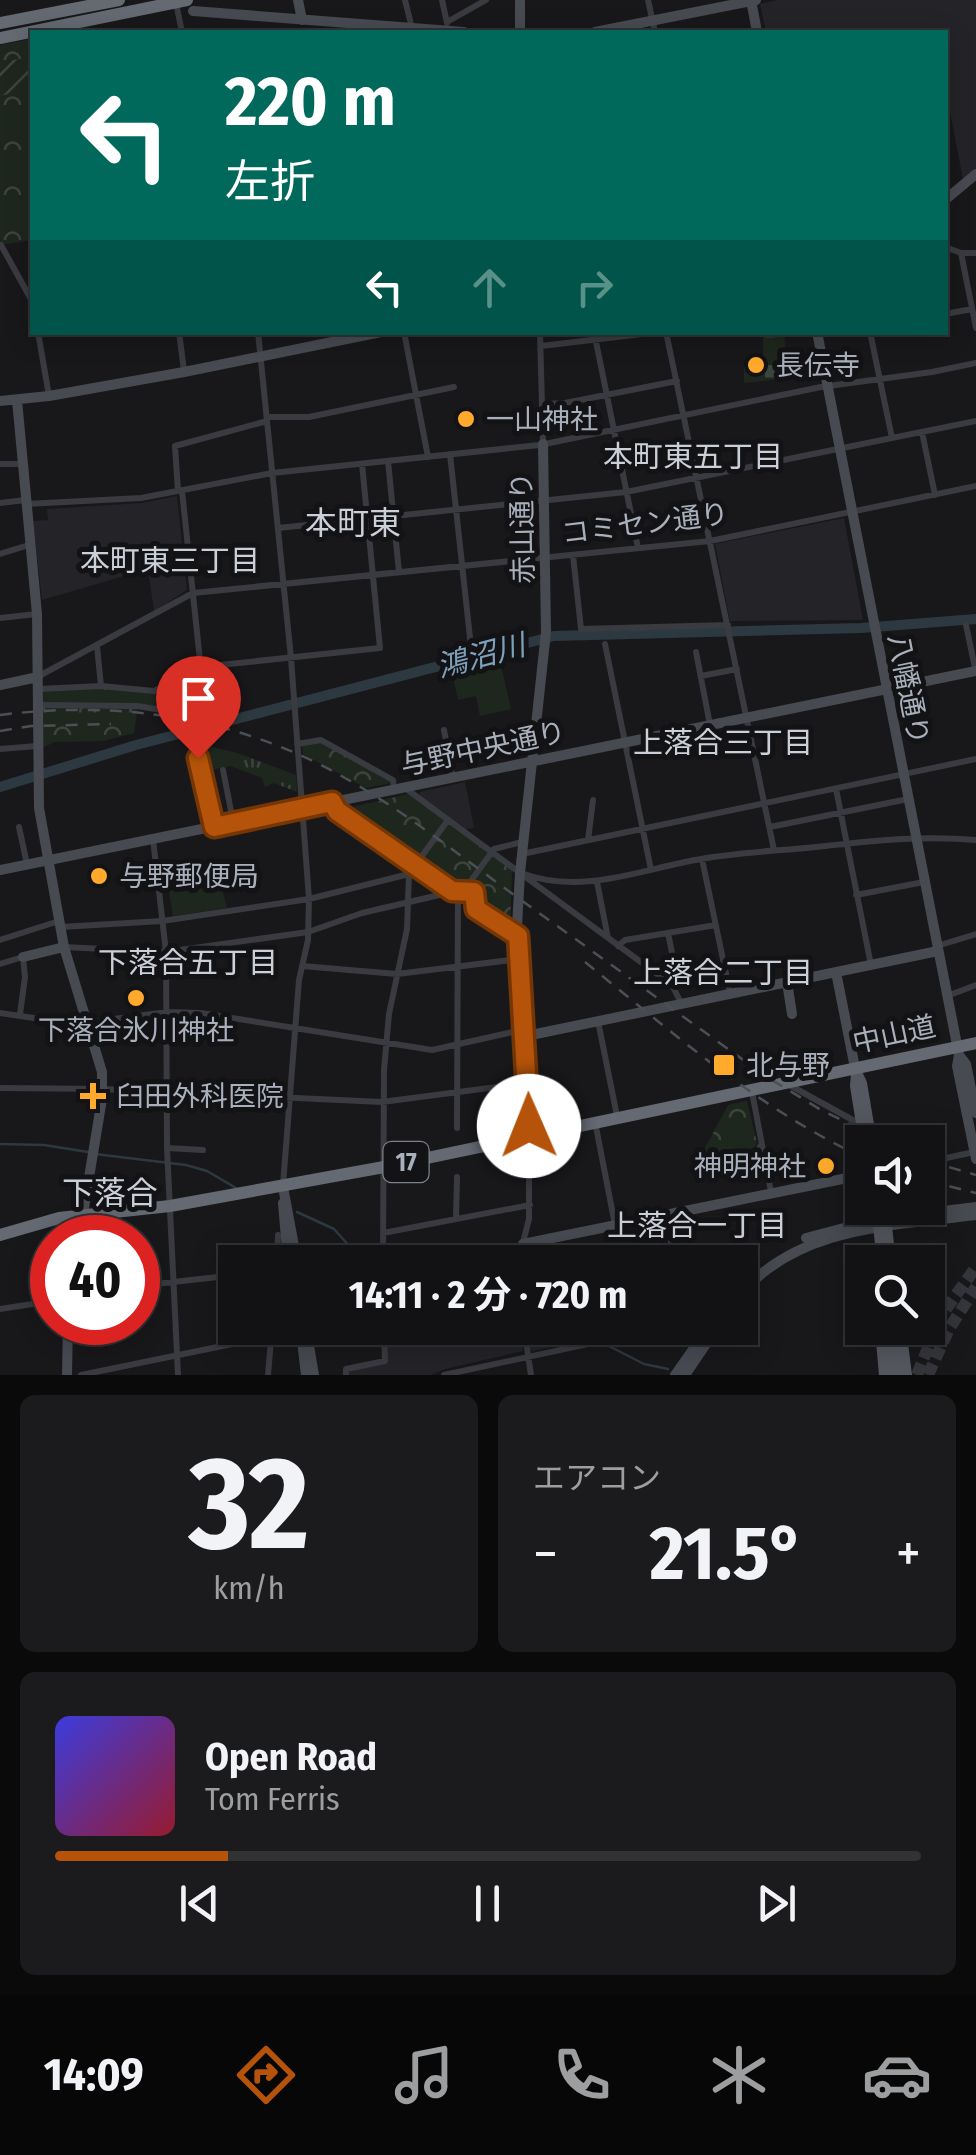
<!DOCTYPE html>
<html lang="ja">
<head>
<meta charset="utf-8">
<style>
  :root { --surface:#121214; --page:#1b1b1d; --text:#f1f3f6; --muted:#9c9ea0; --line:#313234; --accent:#b45309 }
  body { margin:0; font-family:"Fira Sans Condensed","Noto Sans JP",sans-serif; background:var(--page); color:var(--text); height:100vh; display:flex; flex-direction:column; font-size:38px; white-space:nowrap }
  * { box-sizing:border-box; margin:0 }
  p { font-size:32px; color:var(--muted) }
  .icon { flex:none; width:55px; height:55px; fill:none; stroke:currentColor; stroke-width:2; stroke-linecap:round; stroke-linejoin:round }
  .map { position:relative; height:1375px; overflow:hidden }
  .details { display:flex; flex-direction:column; gap:20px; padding:20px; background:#0a0a0b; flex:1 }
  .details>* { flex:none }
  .top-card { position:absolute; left:30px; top:30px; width:918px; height:305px; border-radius:0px; box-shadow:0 5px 25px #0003,0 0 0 2px var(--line); background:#00695c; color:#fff; overflow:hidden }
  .tools { position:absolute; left:845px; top:1125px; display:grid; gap:20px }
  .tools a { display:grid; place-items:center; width:100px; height:100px; border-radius:0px; background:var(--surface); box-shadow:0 5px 25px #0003,0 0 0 2px var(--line); font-size:50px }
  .speed { position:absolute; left:30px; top:1215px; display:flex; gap:20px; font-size:50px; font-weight:700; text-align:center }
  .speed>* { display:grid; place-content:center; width:130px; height:130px; border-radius:50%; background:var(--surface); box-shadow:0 5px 25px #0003,0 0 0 2px var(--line); line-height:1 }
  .speed .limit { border:15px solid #d22; background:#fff; color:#111 }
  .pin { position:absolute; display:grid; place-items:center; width:85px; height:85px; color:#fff; margin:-102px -42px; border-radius:50% 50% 50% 0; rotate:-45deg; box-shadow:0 0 10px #0007 }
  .pin .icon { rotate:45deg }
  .me { position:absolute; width:110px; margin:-55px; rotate:359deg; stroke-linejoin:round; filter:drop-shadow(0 0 8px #0008) }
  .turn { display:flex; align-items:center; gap:35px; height:210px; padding:0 30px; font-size:45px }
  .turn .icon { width:130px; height:130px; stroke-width:2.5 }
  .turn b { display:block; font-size:70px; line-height:85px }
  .lanes { display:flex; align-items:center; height:95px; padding:0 30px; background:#0003; justify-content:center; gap:50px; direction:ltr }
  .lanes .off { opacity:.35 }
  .big { font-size:75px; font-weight:700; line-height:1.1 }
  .details .card { flex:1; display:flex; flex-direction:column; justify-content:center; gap:15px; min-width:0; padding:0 35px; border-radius:15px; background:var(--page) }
  .details .dial { align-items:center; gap:0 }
  .dial b { font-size:130px; line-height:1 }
  .song { display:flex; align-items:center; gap:30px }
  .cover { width:120px; height:120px; border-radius:15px; background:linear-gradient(135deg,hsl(240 70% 55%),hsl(350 70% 35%)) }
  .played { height:10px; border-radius:5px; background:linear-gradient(90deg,var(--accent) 20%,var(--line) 20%) }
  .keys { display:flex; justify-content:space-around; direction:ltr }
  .heat { display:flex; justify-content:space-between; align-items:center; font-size:55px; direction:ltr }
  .details .tiles { flex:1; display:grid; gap:20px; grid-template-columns:1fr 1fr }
  .card:last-child { grid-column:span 2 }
  .trip { position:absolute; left:218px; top:1245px; width:540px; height:100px; border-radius:0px; background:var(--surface); box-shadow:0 5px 25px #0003,0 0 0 2px var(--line); font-weight:700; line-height:100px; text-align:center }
  .menu { display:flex; height:160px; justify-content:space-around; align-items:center; background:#070708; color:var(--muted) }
  .menu .icon { width:70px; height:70px }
  .menu .on { color:var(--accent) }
  .menu b { font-size:45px; color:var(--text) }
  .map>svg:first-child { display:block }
  .built { fill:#242428 }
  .grass { fill:url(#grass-tufts) }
  .forest { fill:url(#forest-crowns) }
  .cemetery { fill:url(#cemetery-stones) }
  .garden { fill:url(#garden-furrows) }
  .pitch { fill:#1e271e }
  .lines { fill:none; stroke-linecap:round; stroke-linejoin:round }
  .stream { stroke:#2d3941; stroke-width:2.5 }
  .river { stroke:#2d3941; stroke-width:10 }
  .highway-tunnel { stroke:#35363b; stroke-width:12; stroke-dasharray:12 6; stroke-linecap:butt }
  .street { stroke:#393b40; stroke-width:6 }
  .secondary { stroke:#474a51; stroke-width:10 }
  .primary { stroke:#555860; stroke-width:10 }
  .highway { stroke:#646972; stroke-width:12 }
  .rail { stroke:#4c4f55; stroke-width:2.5; stroke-dasharray:12 10; stroke-linecap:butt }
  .route-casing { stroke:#753606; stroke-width:25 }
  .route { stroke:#b45309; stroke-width:18 }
  .poi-dot { fill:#ffaa2c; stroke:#131316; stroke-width:4 }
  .labels { text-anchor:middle; stroke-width:10; stroke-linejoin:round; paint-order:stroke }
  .shield { fill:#131316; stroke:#7c818a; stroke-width:2.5 }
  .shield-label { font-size:25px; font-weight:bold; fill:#a9b0bc }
  .poi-label { font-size:28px; fill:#a9b0bc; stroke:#131316; text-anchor:start }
  .street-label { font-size:28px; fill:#a9b0bc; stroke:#131316 }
  .neighbourhood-label { font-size:30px; fill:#cbcfd7; stroke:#131316 }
  .water-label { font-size:30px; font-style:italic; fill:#7ea1ba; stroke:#131316 }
  .quarter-label { font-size:32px; fill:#cbcfd7; stroke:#131316 }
</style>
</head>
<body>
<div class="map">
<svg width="976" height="1375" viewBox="0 0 976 1375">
  <defs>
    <pattern id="grass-tufts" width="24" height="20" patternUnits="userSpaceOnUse" patternTransform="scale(2.5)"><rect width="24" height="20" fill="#1e271e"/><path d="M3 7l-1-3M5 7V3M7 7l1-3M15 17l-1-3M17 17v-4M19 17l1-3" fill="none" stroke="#3c443d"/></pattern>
    <pattern id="forest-crowns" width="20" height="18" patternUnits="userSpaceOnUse" patternTransform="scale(2.5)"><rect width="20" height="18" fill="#1e271e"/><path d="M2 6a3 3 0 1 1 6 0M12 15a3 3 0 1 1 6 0" fill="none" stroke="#3c443d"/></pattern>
    <pattern id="cemetery-stones" width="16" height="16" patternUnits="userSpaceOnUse" patternTransform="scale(2.5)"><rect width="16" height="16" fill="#1e271e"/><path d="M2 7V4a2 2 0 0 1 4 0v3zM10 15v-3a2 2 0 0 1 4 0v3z" fill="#3c443d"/></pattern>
    <pattern id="garden-furrows" width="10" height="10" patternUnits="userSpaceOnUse" patternTransform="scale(2.5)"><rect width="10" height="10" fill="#1e271e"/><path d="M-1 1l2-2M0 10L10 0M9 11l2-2" fill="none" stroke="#3c443d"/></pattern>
  </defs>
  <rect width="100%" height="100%" fill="#18181b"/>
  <path class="built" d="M778 0H976V170L963 179 949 107H945V32H766L760 4Z
    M177 496 187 590 154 611 148 569 42 600 33 521 48 520 47 509 142 503Z
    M844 518 863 620 730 621 715 544Z
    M465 782 474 828 466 829 419 796 420 792Z
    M386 1328H520L523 1351 445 1369 431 1375H348V1371L386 1363Z
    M528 1328H647L533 1351 530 1350Z"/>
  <path class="grass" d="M188 741 237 753 296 775 297 792 274 783 265 787 262 778 231 766 206 771 199 755 191 756Z"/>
  <path class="forest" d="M32 39V240L0 245V45Z
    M75 688 160 690 203 698 204 713 138 704 134 733 103 741 54 742 42 748V690Z
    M321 741 384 776 391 783 366 788 303 754 302 745Z
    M408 794 512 869 510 931 479 909 475 889 467 886 456 890 416 859 340 810Z
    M747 1101 757 1143 749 1157 706 1166 702 1163 707 1155 704 1150 728 1105Z"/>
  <path class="cemetery" d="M763 333H784L787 378 744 383V366L763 364Z"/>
  <path class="garden" d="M32 58V89L0 96V61Z"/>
  <path class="pitch" d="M499 657 511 709 480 716 476 696 458 700 451 668Z
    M184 858 188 872 196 870V865L215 861 227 908 173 916 164 862Z"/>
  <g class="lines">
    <path class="stream" d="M0 1144 44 1145 88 1152
      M95 1154 186 1165 207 1171 236 1188
      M297 1212 334 1229 352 1249 379 1252
      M387 1253 414 1262
      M605 1344 644 1364 668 1369"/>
    <path class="river" d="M0 787 136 745 554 636 861 628 976 619"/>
    <path class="highway-tunnel" d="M917 1375 941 1316 976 1267
      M928 1375 949 1329 976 1287"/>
    <path class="street" d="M405 0 412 28
      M442 0 447 23
      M648 0 655 32
      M177 8 182 32
      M447 22 486 0
      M1 245 32 301
      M945 247 961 253H976
      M961 253 976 328
      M945 314 972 309
      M38 332 49 396
      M179 332 184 371
      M258 332 291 658 309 899 308 940 299 980 283 1185
      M404 332 428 457
      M540 332 543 443
      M594 332 638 548
      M666 332 774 850
      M870 332 892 438
      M541 346 659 332
      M544 404 565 403 677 381
      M267 417H309L454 387
      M922 432 935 495
      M450 454 471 647
      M388 461 399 572
      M0 464H22
      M178 491 175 446 267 421
      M0 503 25 500
      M26 504 141 498 272 473 540 445 821 387 932 372 976 363
      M278 528 626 492 976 421
      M0 554 29 545
      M573 555 581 629 728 625
      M0 618 37 614
      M966 625 976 673
      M605 644 651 870
      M97 646 101 686
      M696 652 710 725
      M39 676 193 593 710 541 976 486
      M701 676 737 669
      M38 689 101 686 154 691 201 667 380 648 362 464
      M39 705 137 706 206 717 182 491
      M444 730 453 778
      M297 744 321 740 393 780 394 789
      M0 749 37 746
      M198 758 213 826
      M223 770 233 821
      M405 788 672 985 681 1003
      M836 789 871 965
      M332 802 337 811 456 892
      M19 827 27 864
      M770 827 908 799
      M153 839 166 952 167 1148 178 1375
      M588 840 593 800
      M522 854 976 759
      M702 859 730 993
      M521 873C582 896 641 869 701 859 739 852 778 851 816 847 870 841 921 835 976 840
      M597 882 608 938
      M465 889 494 849 522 842
      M856 895 924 882
      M61 927 162 921 309 899 409 874
      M0 940 59 921
      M618 946 625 940 716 925
      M937 946 976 934
      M64 947 166 952 308 932 362 913 465 889 474 892 476 909 517 936
      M0 964 23 957 25 977 20 1014
      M302 966 397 974 519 959
      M667 982 675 968 668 933
      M947 996 976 985
      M0 1013 74 1024 168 1012 201 1013 432 1050 526 1029
      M598 1021 617 1116
      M791 1086 860 1124
      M0 1088 103 1089 382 1102 527 1083
      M752 1092 771 1192
      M596 1127 615 1225
      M457 1128 458 893
      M167 1148 203 1150
      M928 1162 974 1152
      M706 1168 753 1158 761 1145
      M666 1215 675 1262
      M456 1219 457 1177
      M383 1233 530 1205
      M277 1262 278 1235
      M338 1262 383 1256
      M383 1262 384 1070 389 1014 407 929 409 874 448 820
      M518 1262 529 1219V1137
      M138 1286 235 1275
      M0 1309 52 1301
      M524 1328 531 1375
      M689 1328 691 1336
      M81 1375 310 1328
      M268 1375 272 1328
      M346 1375V1369L385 1361 384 1328
      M444 1375 662 1328"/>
    <path class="secondary" d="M298 0 302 20
      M520 0V32
      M751 0 757 32
      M193 11 464 32
      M595 32 756 0
      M945 200 976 174
      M817 332 959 1055 957 1066 976 1159
      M17 400 37 614 39 808 64 947 102 1072V1099L79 1238
      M0 401 49 396 184 372 381 332
      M0 685 38 677
      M0 870 976 671
      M23 957 64 947
      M836 972 855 1068
      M787 982 792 1014
      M526 1036 938 951
      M959 1055 966 1064 976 1113
      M529 1137 526 1036 517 927 520 873 546 632 543 444
      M283 1187 297 1262
      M283 1203 288 1262
      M806 1238 878 1219 976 1207
      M523 1244 862 1175
      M740 1295C798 1226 893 1226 976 1215
      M306 1328 314 1375
      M302 1341 306 1375
      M67 1375 68 1322
      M675 1375 708 1328
      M685 1375 717 1328"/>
    <path class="primary" d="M855 1068 862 1083 872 1142
      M856 1074 855 1086 864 1142
      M876 1208 882 1262
      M885 1208 891 1262
      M886 1328 892 1375
      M901 1328 907 1375
      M881 1341 884 1375
      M896 1343 899 1375"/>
    <path class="highway" d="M0 23 119 0
      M0 38 187 0
      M0 1235 59 1218 170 1206 384 1167 976 1043"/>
    <path class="rail" d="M0 715C120 700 239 717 345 778 404 811 459 855 514 895 598 955 682 1016 767 1077L821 1110 888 1142
      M0 731 31 726 111 724
      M585 962C673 1033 759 1109 862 1157
      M928 1161 976 1175
      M928 1181 976 1193"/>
  </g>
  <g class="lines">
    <defs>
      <path id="route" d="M198 758 214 827 332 802 337 811 452 891 474 892 476 909 518 936 529 1126"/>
    </defs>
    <use href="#route" class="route-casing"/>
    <use href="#route" class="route"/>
  </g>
  <g class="poi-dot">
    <circle cx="756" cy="365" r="10"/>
    <circle cx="466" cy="419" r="10"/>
    <circle cx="99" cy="876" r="10"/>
    <circle cx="136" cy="998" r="10"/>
    <rect x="712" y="1053" width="24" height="24" rx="5"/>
    <path d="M88 1081h10v10h10v10h-10v10h-10v-10h-10v-10h10z"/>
    <circle cx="826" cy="1166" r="10"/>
  </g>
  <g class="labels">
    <rect class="shield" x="383.5" y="1142" width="45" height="40" rx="8"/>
    <g class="shield-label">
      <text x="406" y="1171">17</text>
    </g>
    <g class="poi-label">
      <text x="776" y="375">長伝寺</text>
      <text x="486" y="429">一山神社</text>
      <text x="119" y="886">与野郵便局</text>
      <text x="136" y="1040" text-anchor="middle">下落合氷川神社</text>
      <text x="746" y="1075">北与野</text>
      <text x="116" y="1106">臼田外科医院</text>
      <text x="806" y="1176" text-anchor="end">神明神社</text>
    </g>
    <g class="street-label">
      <text transform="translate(645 523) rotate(-7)" y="10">コミセン通り</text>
      <text transform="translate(522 528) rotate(-91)" y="10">赤山通り</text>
      <text transform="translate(909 689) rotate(79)" y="10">八幡通り</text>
      <text transform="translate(483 748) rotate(-12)" y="10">与野中央通り</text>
      <text transform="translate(894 1034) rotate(-12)" y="10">中山道</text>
    </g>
    <g class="neighbourhood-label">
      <text x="693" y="467">本町東五丁目</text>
      <text x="170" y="571">本町東三丁目</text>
      <text x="723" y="753">上落合三丁目</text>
      <text x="188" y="973">下落合五丁目</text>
      <text x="723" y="983">上落合二丁目</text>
      <text x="697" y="1236">上落合一丁目</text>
    </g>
    <g class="water-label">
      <text transform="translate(481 656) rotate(-15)" y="10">鴻沼川</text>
    </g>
    <g class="quarter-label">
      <text x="353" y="534">本町東</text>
      <text x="110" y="1204">下落合</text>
    </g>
  </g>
</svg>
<div class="tools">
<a><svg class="icon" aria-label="sound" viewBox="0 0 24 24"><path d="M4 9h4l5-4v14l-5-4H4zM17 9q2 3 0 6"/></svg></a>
<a><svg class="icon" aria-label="search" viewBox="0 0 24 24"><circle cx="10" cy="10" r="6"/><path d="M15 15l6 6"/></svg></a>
</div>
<div class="speed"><div class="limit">40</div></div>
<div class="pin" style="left:198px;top:758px;background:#d93025"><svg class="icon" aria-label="arrive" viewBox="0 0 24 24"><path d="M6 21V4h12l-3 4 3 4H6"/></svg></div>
<svg class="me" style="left:529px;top:1126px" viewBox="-20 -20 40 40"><circle r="19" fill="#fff"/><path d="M0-13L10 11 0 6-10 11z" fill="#b45309"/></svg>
<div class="trip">14:11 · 2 分 · 720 m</div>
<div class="top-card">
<div class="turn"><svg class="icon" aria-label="left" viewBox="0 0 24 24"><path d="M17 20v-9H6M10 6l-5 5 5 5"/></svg><div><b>220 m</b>左折</div></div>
<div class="lanes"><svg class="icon" aria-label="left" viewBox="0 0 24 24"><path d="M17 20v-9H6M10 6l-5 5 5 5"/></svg><svg class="icon off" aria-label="ahead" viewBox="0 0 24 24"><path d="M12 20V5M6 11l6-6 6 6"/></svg><svg class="icon off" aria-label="right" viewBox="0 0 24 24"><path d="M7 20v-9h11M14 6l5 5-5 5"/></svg></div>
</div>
</div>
<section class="details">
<div class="tiles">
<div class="card dial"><b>32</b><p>km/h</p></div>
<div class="card"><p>エアコン</p>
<div class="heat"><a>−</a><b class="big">21.5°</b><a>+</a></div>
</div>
<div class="card">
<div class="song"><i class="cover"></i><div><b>Open Road</b><p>Tom Ferris</p></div></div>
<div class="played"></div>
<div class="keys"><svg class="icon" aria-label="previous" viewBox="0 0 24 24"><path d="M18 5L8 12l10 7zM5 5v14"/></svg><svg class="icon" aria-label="pause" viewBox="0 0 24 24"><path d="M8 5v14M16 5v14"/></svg><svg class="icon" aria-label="next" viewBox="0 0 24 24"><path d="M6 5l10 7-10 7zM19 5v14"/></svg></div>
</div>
</div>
</section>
<nav class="menu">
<b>14:09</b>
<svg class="icon on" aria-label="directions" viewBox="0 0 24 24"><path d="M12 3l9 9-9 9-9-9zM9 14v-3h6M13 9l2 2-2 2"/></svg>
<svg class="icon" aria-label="music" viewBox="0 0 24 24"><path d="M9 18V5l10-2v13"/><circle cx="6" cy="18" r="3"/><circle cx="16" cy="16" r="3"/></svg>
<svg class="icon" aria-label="phone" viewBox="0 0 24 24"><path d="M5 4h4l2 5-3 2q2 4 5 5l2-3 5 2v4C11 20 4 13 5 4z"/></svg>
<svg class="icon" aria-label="climate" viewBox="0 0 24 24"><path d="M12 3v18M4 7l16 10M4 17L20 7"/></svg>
<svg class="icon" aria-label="car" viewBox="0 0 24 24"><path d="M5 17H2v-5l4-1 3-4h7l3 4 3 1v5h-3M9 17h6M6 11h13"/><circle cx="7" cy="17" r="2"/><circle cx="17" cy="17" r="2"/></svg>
</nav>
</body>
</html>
